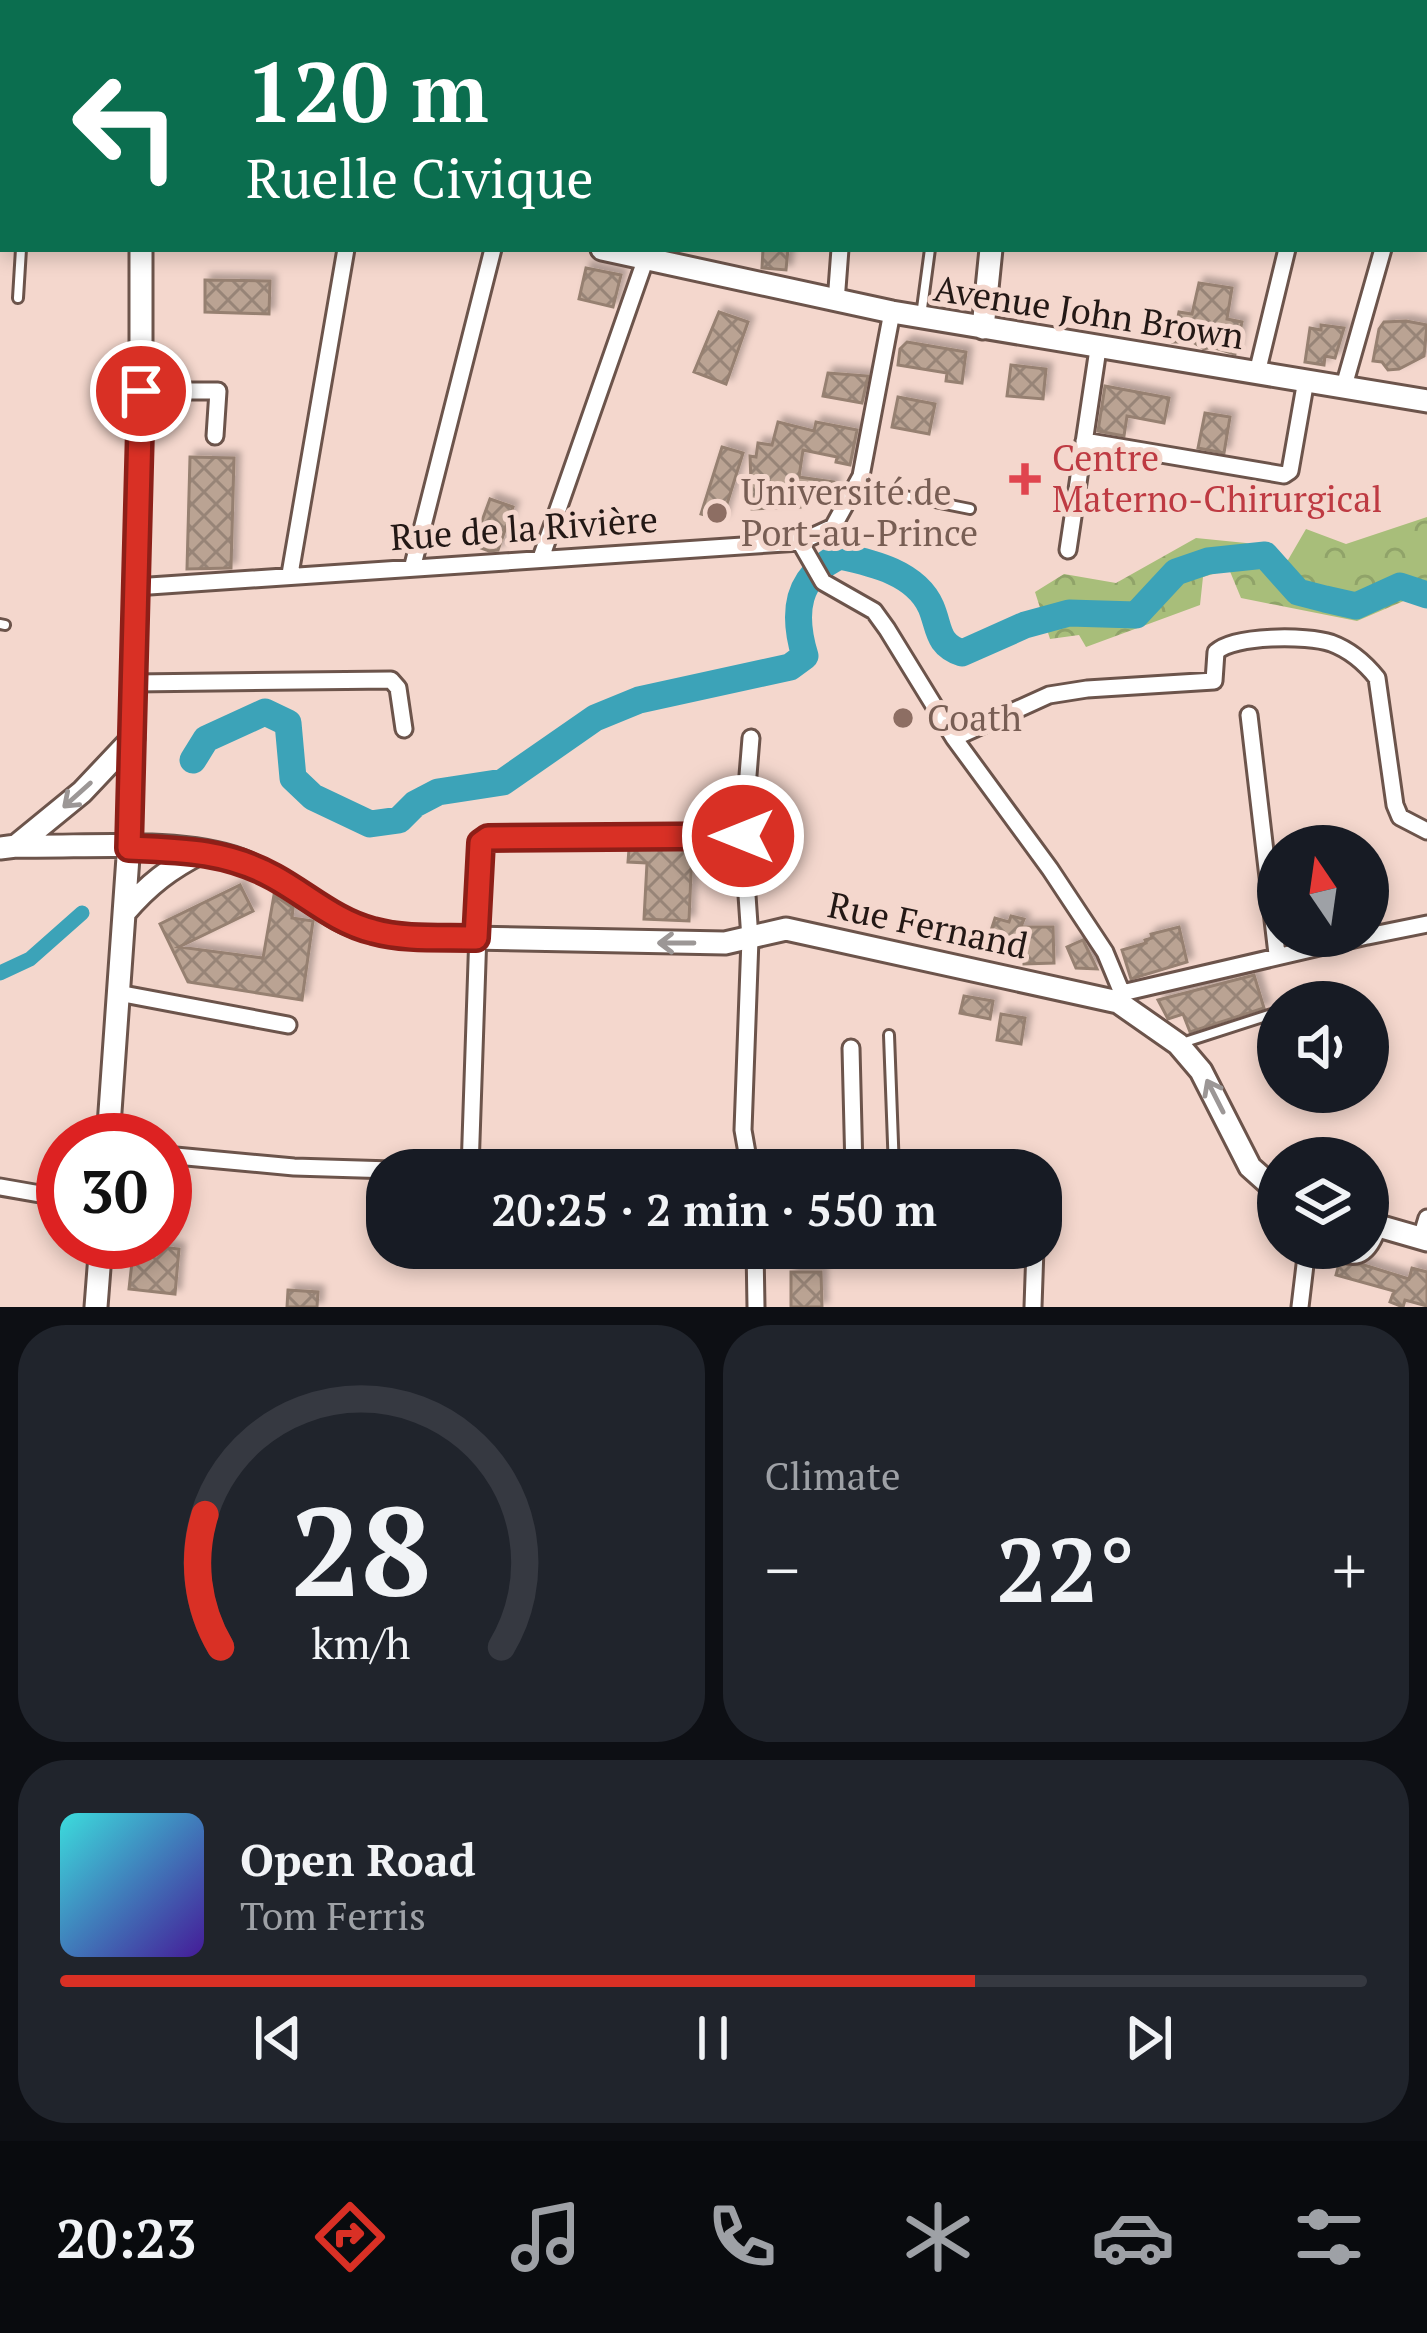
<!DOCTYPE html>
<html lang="en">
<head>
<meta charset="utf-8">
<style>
  :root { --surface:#171b24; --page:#20242c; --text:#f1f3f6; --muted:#9ea1a6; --line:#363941; --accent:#d93025 }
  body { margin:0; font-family:"PT Serif",serif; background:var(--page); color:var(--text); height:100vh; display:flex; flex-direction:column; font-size:45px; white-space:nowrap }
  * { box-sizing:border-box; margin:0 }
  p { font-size:39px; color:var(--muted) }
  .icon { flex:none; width:66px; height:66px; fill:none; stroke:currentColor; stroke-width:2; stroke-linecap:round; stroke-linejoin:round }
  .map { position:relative; height:1307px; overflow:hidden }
  .sheet { display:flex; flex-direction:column; gap:18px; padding:18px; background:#0d0f14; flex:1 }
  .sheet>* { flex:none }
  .banner { position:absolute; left:0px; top:0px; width:1428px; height:252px; box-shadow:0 6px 18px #0003; background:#0b6e4f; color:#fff; overflow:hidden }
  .needle { width:78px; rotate:347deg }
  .controls { position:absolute; left:1257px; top:825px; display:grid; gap:24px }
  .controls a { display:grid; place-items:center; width:132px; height:132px; border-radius:50%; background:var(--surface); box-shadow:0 6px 18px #0003; font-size:60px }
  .speed { position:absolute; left:36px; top:1113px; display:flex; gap:24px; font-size:60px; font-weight:700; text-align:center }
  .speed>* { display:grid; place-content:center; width:156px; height:156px; border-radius:50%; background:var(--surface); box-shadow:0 6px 18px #0003; line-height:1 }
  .speed .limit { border:18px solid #d22; background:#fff; color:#111 }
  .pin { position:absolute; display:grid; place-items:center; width:102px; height:102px; color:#fff; margin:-51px; border:6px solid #fff; border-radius:50%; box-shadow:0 3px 12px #0007 }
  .me { position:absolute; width:132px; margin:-66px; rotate:270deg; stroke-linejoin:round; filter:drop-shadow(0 0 9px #0008) }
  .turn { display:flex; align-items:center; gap:42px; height:252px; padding:0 48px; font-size:54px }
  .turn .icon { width:156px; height:156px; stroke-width:2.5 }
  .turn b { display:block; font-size:84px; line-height:102px }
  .big { font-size:90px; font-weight:700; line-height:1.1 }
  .sheet .widget { flex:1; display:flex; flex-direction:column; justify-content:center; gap:18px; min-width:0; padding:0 42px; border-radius:48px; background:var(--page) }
  .sheet .dial { align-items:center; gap:0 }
  .dial svg { height:312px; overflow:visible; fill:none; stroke:var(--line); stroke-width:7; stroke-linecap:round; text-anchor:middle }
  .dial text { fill:var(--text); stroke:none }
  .song { display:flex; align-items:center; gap:36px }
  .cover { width:144px; height:144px; border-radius:18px; background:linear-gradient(135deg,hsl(180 70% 55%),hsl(260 70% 35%)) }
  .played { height:12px; border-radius:6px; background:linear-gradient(90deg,var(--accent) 70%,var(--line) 70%) }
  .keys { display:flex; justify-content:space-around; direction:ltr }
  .heat { display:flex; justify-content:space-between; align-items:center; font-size:66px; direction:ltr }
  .sheet .tiles { flex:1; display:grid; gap:18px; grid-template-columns:1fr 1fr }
  .widget:last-child { grid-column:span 2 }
  .trip { position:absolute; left:366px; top:1149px; width:696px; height:120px; border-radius:48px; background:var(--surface); box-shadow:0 6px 18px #0003; font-weight:700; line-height:120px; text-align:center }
  .menu { display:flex; height:192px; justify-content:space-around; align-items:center; background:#090b0e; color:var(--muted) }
  .menu .icon { width:84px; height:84px }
  .menu .current { color:var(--accent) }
  .menu b { font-size:54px; color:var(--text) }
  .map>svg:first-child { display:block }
  .forest { fill:url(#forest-crowns) }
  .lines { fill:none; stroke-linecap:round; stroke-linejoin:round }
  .canal { stroke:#3ca3b8; stroke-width:15 }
  .river { stroke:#3ca3b8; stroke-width:27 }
  .building { fill:url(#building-cross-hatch); stroke:#968071; stroke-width:3; filter:url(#shadow) }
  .lane-casing { stroke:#6c544b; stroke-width:14 }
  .street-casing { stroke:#6c544b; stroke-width:21 }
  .secondary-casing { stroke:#6c544b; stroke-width:27 }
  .lane { stroke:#fff; stroke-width:8 }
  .street { stroke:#fff; stroke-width:15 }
  .secondary { stroke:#fff; stroke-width:21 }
  .oneway { stroke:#9c9796 }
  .route-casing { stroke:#8d1f18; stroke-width:30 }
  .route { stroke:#d93025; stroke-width:21 }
  .health-dot { fill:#e0444e; stroke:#f4d7cd; stroke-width:4.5 }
  .education-dot { fill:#8d6e63; stroke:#f4d7cd; stroke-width:4.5 }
  .labels { text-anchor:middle; stroke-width:10; stroke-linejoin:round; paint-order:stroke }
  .street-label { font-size:36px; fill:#231815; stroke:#f4d7cd }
  .health-label { font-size:36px; fill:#be3a42; stroke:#f4d7cd; text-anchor:start }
  .education-label { font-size:36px; fill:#785e54; stroke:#f4d7cd; text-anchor:start }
</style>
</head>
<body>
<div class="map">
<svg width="1427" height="1307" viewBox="0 0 1427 1307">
  <defs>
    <pattern id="forest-crowns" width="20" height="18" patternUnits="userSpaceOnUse" patternTransform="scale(3)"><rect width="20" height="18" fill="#a8be7a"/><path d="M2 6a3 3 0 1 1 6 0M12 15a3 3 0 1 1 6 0" fill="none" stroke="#90a369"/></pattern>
    <pattern id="building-cross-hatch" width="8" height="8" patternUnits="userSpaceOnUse" patternTransform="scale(3)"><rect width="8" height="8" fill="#baa393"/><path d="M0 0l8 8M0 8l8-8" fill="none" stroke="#978477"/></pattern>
    <filter id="shadow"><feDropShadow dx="5.5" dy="-5.5" stdDeviation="3" flood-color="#0004"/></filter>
  </defs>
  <rect width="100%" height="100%" fill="#f4d7cd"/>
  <path class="forest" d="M1427 517V591L1357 621 1241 598 1229 569 1203 577 1200 605 1086 647 1079 635 1050 639 1035 592 1064 574 1116 583 1196 538 1246 543 1288 560 1306 529 1346 544Z"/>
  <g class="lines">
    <path class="canal" d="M0 973 30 959 82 913"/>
    <path class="river" d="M193 760 206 739 265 712 288 723 293 778 313 797 370 824 399 820 415 804 438 792 503 782 595 718 639 700 790 667 805 656C792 613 796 576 840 556 873 563 916 573 931 607 940 628 936 644 962 653L1025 625 1069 613 1136 615 1176 572 1208 561 1265 555 1298 592 1325 599 1356 606 1400 586 1427 595"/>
  </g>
  <path class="building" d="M763 249H788L786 270 762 268Z
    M586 268 621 275 613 307 579 299Z
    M205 280 270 281 269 314 205 312Z
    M1199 283 1232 288 1227 319 1242 322 1235 354 1212 347 1204 349 1193 342H1173L1179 312 1192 314Z
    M719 312 748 322 726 384 694 372Z
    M1406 321 1427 325 1424 356 1399 369 1388 370 1382 362 1373 361 1379 329 1384 322Z
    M1321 325 1344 328 1335 358 1325 356 1324 365 1305 362 1310 328 1321 330Z
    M907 342 966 352 962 383 946 381 947 373 898 365 900 349Z
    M1011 365 1046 369 1043 399 1007 396Z
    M828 373 868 376 862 403 823 396Z
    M1105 386 1169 398 1164 423 1127 416 1124 436 1098 431Z
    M898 397 935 404 929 434 892 427Z
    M1205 413 1230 417 1224 453 1198 448Z
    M778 422 814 431 816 422 857 430 850 465 836 462 837 457 803 450 799 477 834 482 831 503 799 498 800 507 752 509 750 456 756 457 758 443 772 445Z
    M722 447 743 453 722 520 701 514Z
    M190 457 234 458 231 568 187 569Z
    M490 499 513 507 498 550 489 551 473 545Z
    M629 849H692L689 921 644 919 647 863 628 862Z
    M240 885 253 911 179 947 263 958 274 895 293 908 292 918 313 921 302 1000 188 982 160 924Z
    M1011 916 1024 919 1021 927H1053L1054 963 1024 964V950L988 940 995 918 1009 922Z
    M1179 927 1187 962 1131 979 1122 950 1146 943 1145 940 1152 938 1151 934Z
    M1083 940 1097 969 1076 968 1067 947Z
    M1254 975 1264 1008 1190 1032 1183 1014 1168 1019 1158 1000Z
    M964 996 993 1001 990 1019 960 1013Z
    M1001 1014 1025 1018 1021 1044 997 1040Z
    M134 1244 179 1249 175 1294 129 1289Z
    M1339 1264 1364 1265 1409 1279 1412 1268 1427 1272V1306L1405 1300 1403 1307 1390 1302 1394 1291 1336 1275Z
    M791 1272H821L822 1307H791Z
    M288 1290 318 1292 317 1307H287Z"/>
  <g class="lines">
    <defs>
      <path id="lane" d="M368 0 387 2
        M716 0 733 3
        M1192 3V0
        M0 227 3 231
        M18 298 21 249
        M921 316 930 249
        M860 482 890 493 970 509
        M0 624 5 625
        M1317 1002 1320 1001
        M889 1035 894 1170
        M1182 1043 1278 1012
        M1329 1248C1353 1268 1370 1259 1380 1232"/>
      <path id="street" d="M42 3 43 0
        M424 3V0
        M516 3 517 0
        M659 3 660 0
        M858 3V0
        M1279 3 1280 0
        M0 24H3
        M1425 158H1427
        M836 302 840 249
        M1257 373 1287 249
        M1344 386 1383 249
        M141 391H218L215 436
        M1084 441 1284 475 1290 471 1306 380
        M800 542 823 582 874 611 887 629 954 738 1050 869 1105 952 1122 993 1118 1002
        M1068 550 1098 349
        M541 558 646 258
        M413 565 493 249
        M290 574 346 249
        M135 587 800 542 833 527 861 476 892 312
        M134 683 391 680 398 688 404 729
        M1249 715 1277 954
        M954 738 1049 695 1087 689 1214 681 1216 652C1234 635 1307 635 1331 643 1350 650 1365 663 1377 678L1395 805 1400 817 1427 831
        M1368 936 1427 924
        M118 993 288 1025
        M1122 993 1367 936
        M851 1048 854 1170
        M165 1155 294 1167 392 1170
        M470 1170 481 843 488 837H743
        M750 1170 743 1130 750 939 743 837 751 738
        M0 1187 63 1198
        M1421 1238 1427 1218
        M755 1248 756 1307
        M1033 1307 1035 1248
        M1300 1307 1307 1248"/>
      <path id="secondary" d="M159 3V0
        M1017 3V0
        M0 166 3 167
        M602 249 892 312 1427 401
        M983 328 991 249
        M16 846 82 792 133 738
        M0 848 16 846C80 848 180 838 239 860 277 874 307 902 343 921 366 932 391 934 416 937L725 943 786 929 1118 1002 1178 1044 1201 1071 1250 1167 1278 1192
        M125 912C148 885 170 868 202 852
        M108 1140 129 843 141 391V249
        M1368 1223 1427 1240
        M96 1307 101 1242"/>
    </defs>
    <use href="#lane" class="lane-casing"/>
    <use href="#street" class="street-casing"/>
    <use href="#secondary" class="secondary-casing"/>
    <use href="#lane" class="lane"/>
    <use href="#street" class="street"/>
    <use href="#secondary" class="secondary"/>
  </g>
  <defs><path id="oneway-shaft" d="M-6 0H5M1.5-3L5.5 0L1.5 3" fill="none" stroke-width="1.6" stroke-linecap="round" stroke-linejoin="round" transform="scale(3)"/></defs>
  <g class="oneway">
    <use href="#oneway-shaft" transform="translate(77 795) rotate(138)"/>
    <use href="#oneway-shaft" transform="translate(676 943) rotate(-180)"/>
    <use href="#oneway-shaft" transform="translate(1215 1096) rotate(-117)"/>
  </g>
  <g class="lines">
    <defs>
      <path id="route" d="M141 391 129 848C181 850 228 851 274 877 307 895 336 922 373 931 405 940 442 937 476 938L481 843 488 838 743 836"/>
    </defs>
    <use href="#route" class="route-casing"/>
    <use href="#route" class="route"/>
  </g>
  <path class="health-dot" d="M1019 461h12v12h12v12h-12v12h-12v-12h-12v-12h12z"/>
  <g class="education-dot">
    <circle cx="717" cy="513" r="12"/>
    <circle cx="903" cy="718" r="12"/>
  </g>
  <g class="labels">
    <g class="street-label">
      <text transform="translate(1089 312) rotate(9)" y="13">Avenue John Brown</text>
      <text transform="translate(524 528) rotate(-4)" y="13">Rue de la Rivière</text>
      <text transform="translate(928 925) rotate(12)" y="13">Rue Fernand</text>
    </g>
    <g class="health-label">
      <text x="1052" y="471">Centre<tspan x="1052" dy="41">Materno-Chirurgical</tspan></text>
    </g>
    <g class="education-label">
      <text x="741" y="505">Université de<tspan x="741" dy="41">Port-au-Prince</tspan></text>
      <text x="927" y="731">Coath</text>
    </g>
  </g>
</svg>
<div class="controls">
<a><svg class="needle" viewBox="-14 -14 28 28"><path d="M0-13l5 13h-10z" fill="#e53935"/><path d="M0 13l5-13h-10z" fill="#9ea1a6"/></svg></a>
<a><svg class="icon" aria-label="sound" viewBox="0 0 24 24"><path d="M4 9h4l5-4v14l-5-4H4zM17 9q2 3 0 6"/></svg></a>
<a><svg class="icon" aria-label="layers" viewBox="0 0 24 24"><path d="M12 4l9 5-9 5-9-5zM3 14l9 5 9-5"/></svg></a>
</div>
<div class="speed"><div class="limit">30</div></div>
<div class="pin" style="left:141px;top:391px;background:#d93025"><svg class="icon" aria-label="arrive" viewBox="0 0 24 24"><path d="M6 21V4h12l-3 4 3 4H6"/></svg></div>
<svg class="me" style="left:743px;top:836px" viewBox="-20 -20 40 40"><circle r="17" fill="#d93025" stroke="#fff" stroke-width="3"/><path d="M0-11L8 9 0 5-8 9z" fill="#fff"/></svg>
<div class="trip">20:25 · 2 min · 550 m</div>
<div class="banner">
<div class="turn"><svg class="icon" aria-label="left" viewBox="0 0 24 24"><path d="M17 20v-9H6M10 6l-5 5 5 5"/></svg><div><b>120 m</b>Ruelle Civique</div></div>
</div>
</div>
<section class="sheet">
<div class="tiles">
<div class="widget dial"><svg viewBox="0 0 100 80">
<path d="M14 69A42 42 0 1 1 86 69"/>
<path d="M14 69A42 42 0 0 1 10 35" stroke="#d93025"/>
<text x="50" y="56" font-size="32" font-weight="700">28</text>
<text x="50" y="72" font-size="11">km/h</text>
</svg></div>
<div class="widget"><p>Climate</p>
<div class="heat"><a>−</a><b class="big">22°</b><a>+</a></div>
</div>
<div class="widget">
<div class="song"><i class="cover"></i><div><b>Open Road</b><p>Tom Ferris</p></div></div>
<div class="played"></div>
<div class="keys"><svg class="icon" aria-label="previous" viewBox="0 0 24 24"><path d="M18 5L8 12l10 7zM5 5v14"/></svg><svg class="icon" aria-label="pause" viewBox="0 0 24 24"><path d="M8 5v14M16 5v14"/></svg><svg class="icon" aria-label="next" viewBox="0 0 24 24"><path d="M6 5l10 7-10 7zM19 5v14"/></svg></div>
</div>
</div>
</section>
<nav class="menu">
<b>20:23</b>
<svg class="icon current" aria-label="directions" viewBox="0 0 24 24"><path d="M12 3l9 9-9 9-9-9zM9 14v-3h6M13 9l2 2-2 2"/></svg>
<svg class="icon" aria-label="music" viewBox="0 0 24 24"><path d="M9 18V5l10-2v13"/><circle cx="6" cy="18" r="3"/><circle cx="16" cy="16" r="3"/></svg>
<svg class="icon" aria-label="phone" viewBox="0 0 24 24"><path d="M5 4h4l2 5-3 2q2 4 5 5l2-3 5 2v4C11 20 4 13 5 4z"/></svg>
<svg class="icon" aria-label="climate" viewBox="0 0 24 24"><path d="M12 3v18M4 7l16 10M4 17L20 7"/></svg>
<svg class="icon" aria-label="car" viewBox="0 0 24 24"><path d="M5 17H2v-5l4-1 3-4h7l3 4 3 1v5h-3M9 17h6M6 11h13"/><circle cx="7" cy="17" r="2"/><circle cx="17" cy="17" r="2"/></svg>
<svg class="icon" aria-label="filters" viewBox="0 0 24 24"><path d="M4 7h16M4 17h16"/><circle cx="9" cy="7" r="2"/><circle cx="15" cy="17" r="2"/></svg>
</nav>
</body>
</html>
